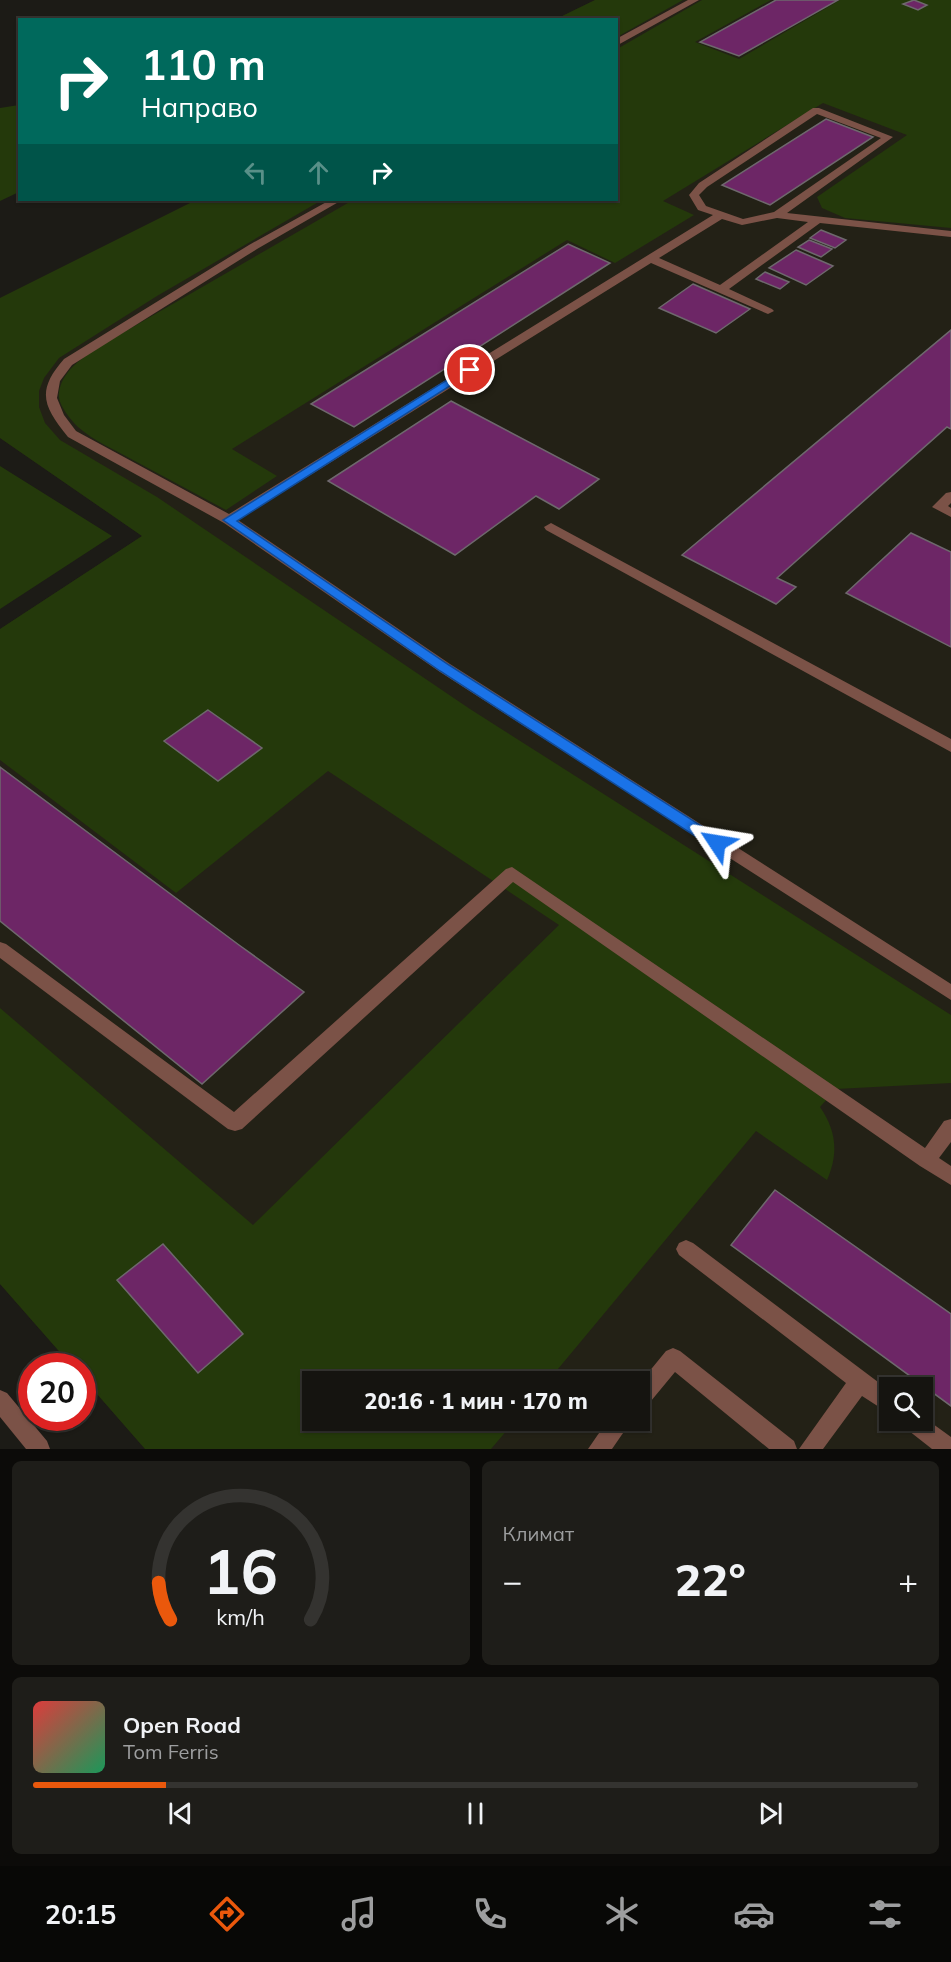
<!DOCTYPE html>
<html lang="ru">
<head>
<meta charset="utf-8">
<style>
  :root { --surface:#151410; --page:#1e1d19; --text:#f1f3f6; --muted:#9d9e9f; --line:#343330; --accent:#ea580c }
  body { margin:0; font-family:Mulish,sans-serif; background:var(--page); color:var(--text); height:100vh; display:flex; flex-direction:column; font-size:22px; white-space:nowrap }
  * { box-sizing:border-box; margin:0 }
  p { font-size:20px; color:var(--muted) }
  .icon { flex:none; width:33px; height:33px; fill:none; stroke:currentColor; stroke-width:2; stroke-linecap:round; stroke-linejoin:round }
  .map { position:relative; height:1449px; overflow:hidden }
  .side { display:flex; flex-direction:column; gap:12px; padding:12px; background:#0c0b09; flex:1 }
  .side>* { flex:none }
  .guide { position:absolute; left:18px; top:18px; width:600px; height:183px; border-radius:0px; box-shadow:0 2px 4px #0004,0 0 0 2px var(--line); background:#00695c; color:#fff; overflow:hidden }
  .controls { position:absolute; left:879px; top:1377px; display:grid; gap:12px }
  .controls a { display:grid; place-items:center; width:54px; height:54px; border-radius:0px; background:var(--surface); box-shadow:0 2px 4px #0004,0 0 0 2px var(--line); font-size:30px }
  .speed { position:absolute; left:18px; top:1353px; display:flex; gap:12px; font-size:30px; font-weight:700; text-align:center }
  .speed>* { display:grid; place-content:center; width:78px; height:78px; border-radius:50%; background:var(--surface); box-shadow:0 2px 4px #0004,0 0 0 2px var(--line); line-height:1 }
  .speed .limit { border:9px solid #d22; background:#fff; color:#111 }
  .pin { position:absolute; display:grid; place-items:center; width:51px; height:51px; color:#fff; margin:-26px; border:3px solid #fff; border-radius:50%; box-shadow:0 2px 6px #0007 }
  .me { position:absolute; width:66px; margin:-33px; rotate:303deg; stroke-linejoin:round; filter:drop-shadow(0 0 4px #0008) }
  .turn { display:flex; align-items:center; gap:21px; height:126px; padding:0 24px; font-size:27px }
  .turn .icon { width:78px; height:78px; stroke-width:2.5 }
  .turn b { display:block; font-size:42px; line-height:51px }
  .lanes { display:flex; align-items:center; height:57px; padding:0 24px; background:#0003; justify-content:center; gap:30px; direction:ltr }
  .lanes .off { opacity:.35 }
  .big { font-size:45px; font-weight:800; line-height:1.1 }
  .side .tile { flex:1; display:flex; flex-direction:column; justify-content:center; gap:9px; min-width:0; padding:0 21px; border-radius:9px; background:var(--page) }
  .side .dial { align-items:center; gap:0 }
  .dial svg { height:156px; overflow:visible; fill:none; stroke:var(--line); stroke-width:7; stroke-linecap:round; text-anchor:middle }
  .dial text { fill:var(--text); stroke:none }
  .song { display:flex; align-items:center; gap:18px }
  .cover { width:72px; height:72px; border-radius:9px; background:linear-gradient(135deg,hsl(0 70% 55%),hsl(150 70% 35%)) }
  .played { height:6px; border-radius:3px; background:linear-gradient(90deg,var(--accent) 15%,var(--line) 15%) }
  .keys { display:flex; justify-content:space-around; direction:ltr }
  .heat { display:flex; justify-content:space-between; align-items:center; font-size:33px; direction:ltr }
  .side .tiles { flex:1; display:grid; gap:12px; grid-template-columns:1fr 1fr }
  .tile:last-child { grid-column:span 2 }
  .trip { position:absolute; left:302px; top:1371px; width:348px; height:60px; border-radius:0px; background:var(--surface); box-shadow:0 2px 4px #0004,0 0 0 2px var(--line); font-weight:800; line-height:60px; text-align:center }
  .menu { display:flex; height:96px; justify-content:space-around; align-items:center; background:#080806; color:var(--muted) }
  .menu .icon { width:42px; height:42px }
  .menu .current { color:var(--accent) }
  .menu b { font-size:27px; color:var(--text) }
  .map>svg:first-child { display:block }
  .built { fill:#232116; fill-rule:evenodd }
  .green { fill:#24390b; fill-rule:evenodd }
  .building { fill:#6d2666; stroke:#6e686d; stroke-width:1.5 }
  .lines { fill:none; stroke-linecap:round; stroke-linejoin:round }
  .service { fill:#7b5247; fill-rule:evenodd }
  .route { fill:#1a73e8; stroke:#114b97; stroke-width:1.5 }
</style>
</head>
<body>
<div class="map">
<svg width="951" height="1449" viewBox="0 0 951 1449">
  <rect width="100%" height="100%" fill="#1c1b16"/>
  <path class="built" d="M595 0H951V1449H145L83 1378 82 1366H72L0 1284V629L142 536 0 438V298L196 200H616V20L556 19ZM312 1382H639V1420H312ZM890 1388H922V1420H890Z"/>
  <path class="green" d="M595 0H683L617 37 616 20 556 19Z
    M702 0H771L695 42 739 59 840 0H951V228L845 218 822 208 817 197 907 135 823 103 663 201 694 215 615 263 567 240 232 449 277 476 226 510C195 493 164 477 133 460 115 450 94 441 78 427 70 419 57 404 59 392 63 368 87 355 105 343L353 200H616L617 49Z
    M19 105V192L0 201V108Z
    M196 200H322L157 296 59 358 44 378 39 391V407L45 423 60 440 157 497 470 709 951 1015V1083L836 1089 820 1107C836 1130 839 1153 827 1180L756 1131 548 1381 312 1382V1420L515 1421 491 1449H145L83 1378 82 1366H72L0 1284V1008L253 1225 559 925 328 771 176 893 0 760V629L142 536 0 438V298ZM118 1281 243 1334 198 1373Z
    M0 466 112 536 0 609Z"/>
  <path class="building" d="M776 0H838L739 56 700 42Z
    M914 0 927 5 918 10 903 4Z
    M826 119 873 137 770 205 722 185Z
    M821 230 846 240 835 248 810 238Z
    M809 240 832 249 821 257 798 247Z
    M568 244 610 263 354 427 311 404Z
    M796 250 833 266 806 285 769 268Z
    M765 272 789 282 780 289 756 279Z
    M693 284 750 309 716 333 659 308Z
    M951 330V429L947 427 777 578 796 587 776 604 682 555Z
    M451 401 599 479 559 509 536 496 455 555 328 481Z
    M911 533 951 552V647L846 593Z
    M208 710 262 748 218 781 164 741Z
    M0 767 239 945 304 992 202 1084 0 921Z
    M775 1190 951 1314V1406L731 1245Z
    M163 1244 243 1334 198 1373 117 1280Z"/>
  <g class="lines">
    <path class="service" d="M688 0H699L616 46V39Z
      M813 108H819L893 137 787 213 951 231V237L820 223 729 289 772 309 774 311 768 314 651 263 238 520 450 664 951 984V1000L440 672 224 523 68 437C43 406 36 391 64 359L249 245 330 200H342L257 249 72 365 60 381 57 398 64 415 76 431 229 514 713 215 698 210 689 195 699 183ZM817 114 881 138 774 212 743 219 706 206 699 195 707 187ZM777 218 808 222 720 285 659 258 722 219 742 225Z
      M951 492V503L948 506 951 508V517L932 507 946 493Z
      M551 523 951 739V752L546 530 544 527Z
      M512 867 925 1148 944 1121 951 1119V1142L939 1158 951 1166V1185L920 1166 513 882 242 1129 235 1131 228 1129 0 958V942L6 944 234 1112 506 869Z
      M686 1240 693 1243 890 1391V1414L862 1396 823 1449H799L846 1383 679 1255 676 1249 679 1243Z
      M673 1348 680 1351 794 1441 797 1449H769L675 1372 646 1407 639 1410V1384L666 1351Z
      M0 1390 7 1393 47 1441 50 1449H26L0 1417Z
      M922 1416 951 1437V1449H932L904 1427 901 1420H922Z
      M608 1420H632L612 1449H588Z"/>
  </g>
  <path class="route" d="M466 368 475 370 237 521 449 665 722 839 725 843 722 847H712L440 671 223 520Z"/>
</svg>
<div class="controls">
<a><svg class="icon" aria-label="search" viewBox="0 0 24 24"><circle cx="10" cy="10" r="6"/><path d="M15 15l6 6"/></svg></a>
</div>
<div class="speed"><div class="limit">20</div></div>
<div class="pin" style="left:470px;top:370px;background:#d93025"><svg class="icon" aria-label="arrive" viewBox="0 0 24 24"><path d="M6 21V4h12l-3 4 3 4H6"/></svg></div>
<svg class="me" style="left:717px;top:843px" viewBox="-20 -20 40 40"><path d="M0-17L14 15 0 8-14 15z" fill="#1a73e8" stroke="#fff" stroke-width="4"/></svg>
<div class="trip">20:16 · 1 мин · 170 m</div>
<div class="guide">
<div class="turn"><svg class="icon" aria-label="right" viewBox="0 0 24 24"><path d="M7 20v-9h11M14 6l5 5-5 5"/></svg><div><b>110 m</b>Направо</div></div>
<div class="lanes"><svg class="icon off" aria-label="left" viewBox="0 0 24 24"><path d="M17 20v-9H6M10 6l-5 5 5 5"/></svg><svg class="icon off" aria-label="ahead" viewBox="0 0 24 24"><path d="M12 20V5M6 11l6-6 6 6"/></svg><svg class="icon" aria-label="right" viewBox="0 0 24 24"><path d="M7 20v-9h11M14 6l5 5-5 5"/></svg></div>
</div>
</div>
<section class="side">
<div class="tiles">
<div class="tile dial"><svg viewBox="0 0 100 80">
<path d="M14 69A42 42 0 1 1 86 69"/>
<path d="M14 69A42 42 0 0 1 8 50" stroke="#ea580c"/>
<text x="50" y="56" font-size="32" font-weight="700">16</text>
<text x="50" y="72" font-size="11">km/h</text>
</svg></div>
<div class="tile"><p>Климат</p>
<div class="heat"><a>−</a><b class="big">22°</b><a>+</a></div>
</div>
<div class="tile">
<div class="song"><i class="cover"></i><div><b>Open Road</b><p>Tom Ferris</p></div></div>
<div class="played"></div>
<div class="keys"><svg class="icon" aria-label="previous" viewBox="0 0 24 24"><path d="M18 5L8 12l10 7zM5 5v14"/></svg><svg class="icon" aria-label="pause" viewBox="0 0 24 24"><path d="M8 5v14M16 5v14"/></svg><svg class="icon" aria-label="next" viewBox="0 0 24 24"><path d="M6 5l10 7-10 7zM19 5v14"/></svg></div>
</div>
</div>
</section>
<nav class="menu">
<b>20:15</b>
<svg class="icon current" aria-label="directions" viewBox="0 0 24 24"><path d="M12 3l9 9-9 9-9-9zM9 14v-3h6M13 9l2 2-2 2"/></svg>
<svg class="icon" aria-label="music" viewBox="0 0 24 24"><path d="M9 18V5l10-2v13"/><circle cx="6" cy="18" r="3"/><circle cx="16" cy="16" r="3"/></svg>
<svg class="icon" aria-label="phone" viewBox="0 0 24 24"><path d="M5 4h4l2 5-3 2q2 4 5 5l2-3 5 2v4C11 20 4 13 5 4z"/></svg>
<svg class="icon" aria-label="climate" viewBox="0 0 24 24"><path d="M12 3v18M4 7l16 10M4 17L20 7"/></svg>
<svg class="icon" aria-label="car" viewBox="0 0 24 24"><path d="M5 17H2v-5l4-1 3-4h7l3 4 3 1v5h-3M9 17h6M6 11h13"/><circle cx="7" cy="17" r="2"/><circle cx="17" cy="17" r="2"/></svg>
<svg class="icon" aria-label="filters" viewBox="0 0 24 24"><path d="M4 7h16M4 17h16"/><circle cx="9" cy="7" r="2"/><circle cx="15" cy="17" r="2"/></svg>
</nav>
</body>
</html>
